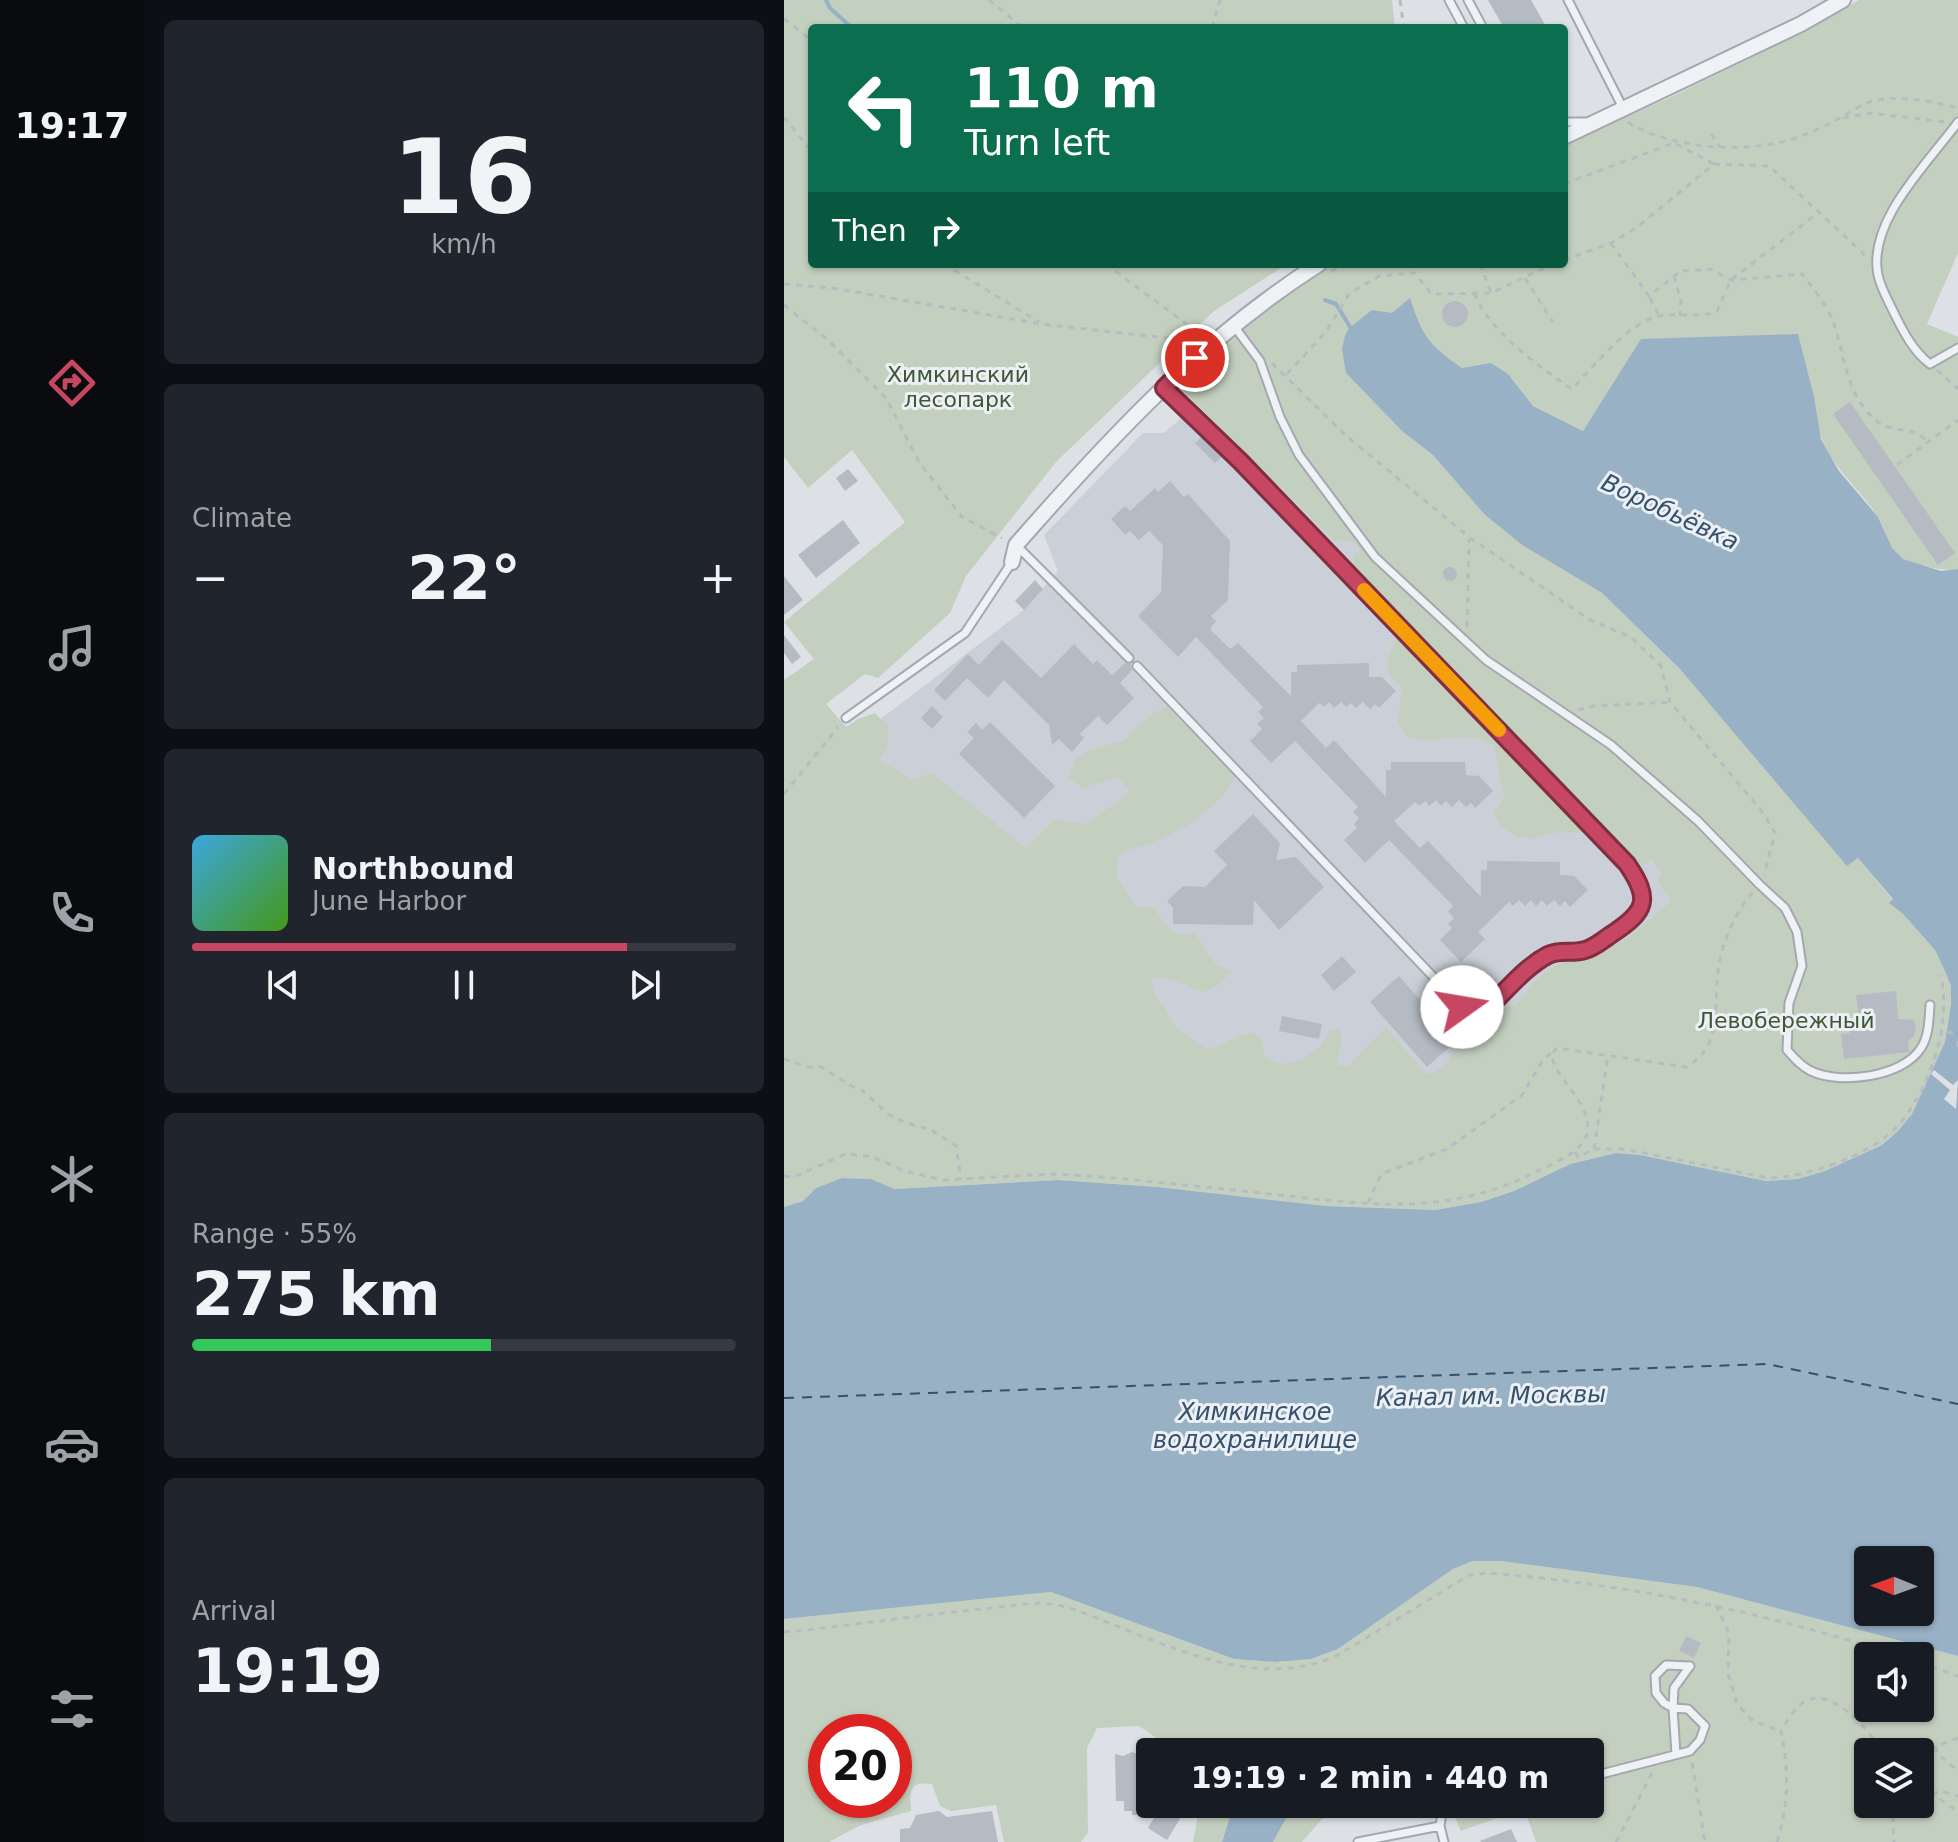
<!DOCTYPE html>
<html lang="en">
<head>
<meta charset="utf-8">
<style>
  :root { --surface:#171b24; --page:#20242c; --text:#f1f3f6; --muted:#9ea1a6; --line:#363941; --accent:#c74662 }
  body { margin:0; font-family:"DejaVu Sans",sans-serif; background:var(--page); color:var(--text); height:100vh; display:flex; flex-direction:column; font-size:30px; white-space:nowrap }
  * { box-sizing:border-box; margin:0 }
  p { font-size:26px; color:var(--muted) }
  .icon { flex:none; width:44px; height:44px; fill:none; stroke:currentColor; stroke-width:2; stroke-linecap:round; stroke-linejoin:round }
  .map { position:relative; flex:1; overflow:hidden }
  .sheet { display:flex; flex-direction:column; gap:20px; padding:20px; background:#0d0f14; width:640px }
  .sheet>* { flex:none }
  .top-card { position:absolute; left:24px; top:24px; width:760px; height:244px; border-radius:8px; box-shadow:0 2px 6px #0004; background:#0b6e4f; color:#fff; overflow:hidden }
  .needle { width:52px; rotate:271deg }
  .controls { position:absolute; left:1070px; top:1546px; display:grid; gap:16px }
  .controls a { display:grid; place-items:center; width:80px; height:80px; border-radius:8px; background:var(--surface); box-shadow:0 2px 6px #0004; font-size:40px }
  .speed { position:absolute; left:24px; top:1714px; display:flex; gap:16px; font-size:40px; font-weight:700; text-align:center }
  .speed>* { display:grid; place-content:center; width:104px; height:104px; border-radius:50%; background:var(--surface); box-shadow:0 2px 6px #0004; line-height:1 }
  .speed .limit { border:12px solid #d22; background:#fff; color:#111 }
  .pin { position:absolute; display:grid; place-items:center; width:68px; height:68px; color:#fff; margin:-34px; border:4px solid #fff; border-radius:50%; box-shadow:0 2px 8px #0007 }
  .me { position:absolute; width:88px; margin:-44px; rotate:77deg; stroke-linejoin:round; filter:drop-shadow(0 0 6px #0008) }
  .turn { display:flex; align-items:center; gap:28px; height:168px; padding:0 24px; font-size:36px }
  .turn .icon { width:104px; height:104px; stroke-width:2.5 }
  .turn b { display:block; font-size:56px; line-height:68px }
  .then { display:flex; align-items:center; height:76px; padding:0 24px; background:#0003; gap:16px; font-size:30px }
  .big { font-size:60px; font-weight:600; line-height:1.1 }
  .sheet .tile { flex:1; display:flex; flex-direction:column; justify-content:center; gap:12px; min-width:0; padding:0 28px; border-radius:12px; background:var(--page) }
  .sheet .dial { align-items:center; gap:0 }
  .dial b { font-size:104px; line-height:1 }
  .song { display:flex; align-items:center; gap:24px }
  .cover { width:96px; height:96px; border-radius:12px; background:linear-gradient(135deg,hsl(200 70% 55%),hsl(100 70% 35%)) }
  .played { height:8px; border-radius:4px; background:linear-gradient(90deg,var(--accent) 80%,var(--line) 80%) }
  .keys { display:flex; justify-content:space-around; direction:ltr }
  .heat { display:flex; justify-content:space-between; align-items:center; font-size:44px; direction:ltr }
  .charge { height:12px; border-radius:6px; background:linear-gradient(90deg,#34c759 55%,var(--line) 0) }
  .trip { position:absolute; left:352px; top:1738px; width:468px; height:80px; border-radius:8px; background:var(--surface); box-shadow:0 2px 6px #0004; font-weight:600; line-height:80px; text-align:center }
  main { display:flex; flex:1; min-height:0 }
  .tabs { display:flex; flex-direction:column; width:144px; justify-content:space-around; align-items:center; background:#090b0e; color:var(--muted) }
  .tabs .icon { width:56px; height:56px }
  .tabs .current { color:var(--accent) }
  .tabs b { font-size:36px; color:var(--text) }
  .map>svg:first-child { display:block }
  .built { fill:#cbd0d8 }
  .green { fill:#c4d0bf; fill-rule:evenodd }
  .water { fill:#99b1c5; fill-rule:evenodd }
  .pier { fill:#dde1e6 }
  .lines { fill:none; stroke-linecap:round; stroke-linejoin:round }
  .stream { stroke:#99b1c5; stroke-width:4 }
  .ferry { stroke:#34516e; stroke-width:2; stroke-dasharray:10 8; stroke-linecap:butt }
  .building { fill:#b5bbc3 }
  .lane-casing { stroke:#a3a8b0; stroke-width:11 }
  .street-casing { stroke:#a3a8b0; stroke-width:18 }
  .path { stroke:#b7bcc1; stroke-width:3; stroke-dasharray:6 6; stroke-linecap:butt }
  .lane { stroke:#eff2f5; stroke-width:7 }
  .street { stroke:#eff2f5; stroke-width:14 }
  .route-casing { stroke:#812e40; stroke-width:20 }
  .route { stroke:#c74662; stroke-width:14 }
  .slow { stroke:#f59e0b; stroke-width:14 }
  .labels { text-anchor:middle; stroke-width:6; stroke-linejoin:round; paint-order:stroke }
  .park-label { font-size:22px; fill:#3e5735; stroke:#ecf0f4 }
  .water-label { font-size:24px; font-style:italic; fill:#34516e; stroke:#ecf0f4 }
</style>
</head>
<body>
<main>
<nav class="tabs">
<b>19:17</b>
<svg class="icon current" aria-label="directions" viewBox="0 0 24 24"><path d="M12 3l9 9-9 9-9-9zM9 14v-3h6M13 9l2 2-2 2"/></svg>
<svg class="icon" aria-label="music" viewBox="0 0 24 24"><path d="M9 18V5l10-2v13"/><circle cx="6" cy="18" r="3"/><circle cx="16" cy="16" r="3"/></svg>
<svg class="icon" aria-label="phone" viewBox="0 0 24 24"><path d="M5 4h4l2 5-3 2q2 4 5 5l2-3 5 2v4C11 20 4 13 5 4z"/></svg>
<svg class="icon" aria-label="climate" viewBox="0 0 24 24"><path d="M12 3v18M4 7l16 10M4 17L20 7"/></svg>
<svg class="icon" aria-label="car" viewBox="0 0 24 24"><path d="M5 17H2v-5l4-1 3-4h7l3 4 3 1v5h-3M9 17h6M6 11h13"/><circle cx="7" cy="17" r="2"/><circle cx="17" cy="17" r="2"/></svg>
<svg class="icon" aria-label="filters" viewBox="0 0 24 24"><path d="M4 7h16M4 17h16"/><circle cx="9" cy="7" r="2"/><circle cx="15" cy="17" r="2"/></svg>
</nav>
<section class="sheet">
<div class="tile dial"><b>16</b><p>km/h</p></div>
<div class="tile"><p>Climate</p>
<div class="heat"><a>−</a><b class="big">22°</b><a>+</a></div>
</div>
<div class="tile">
<div class="song"><i class="cover"></i><div><b>Northbound</b><p>June Harbor</p></div></div>
<div class="played"></div>
<div class="keys"><svg class="icon" aria-label="previous" viewBox="0 0 24 24"><path d="M18 5L8 12l10 7zM5 5v14"/></svg><svg class="icon" aria-label="pause" viewBox="0 0 24 24"><path d="M8 5v14M16 5v14"/></svg><svg class="icon" aria-label="next" viewBox="0 0 24 24"><path d="M6 5l10 7-10 7zM19 5v14"/></svg></div>
</div>
<div class="tile"><p>Range · 55%</p><b class="big">275 km</b><div class="charge"></div></div>
<div class="tile"><p>Arrival</p><b class="big">19:19</b></div>
</section>
<div class="map">
<svg width="1174" height="1842" viewBox="0 0 1174 1842">
  <rect width="100%" height="100%" fill="#dde1e6"/>
  <path class="built" d="M412 405 550 541 569 542 720 721 858 866 865 860 878 874 872 880 895 910 647 1112 482 1138 0 806 94 721 240 610 274 571 260 535 359 433H380Z"/>
  <path class="green" d="M0 0H608L611 28H28V264H503L430 311 272 462 182 576 166 613 94 678 81 674 42 704 62 727 74 719 91 713 104 726V743L96 760 128 780 148 773 242 848 269 820 305 824C319 807 334 807 345 789L332 777 299 788 285 778 291 760 306 750 341 740 366 715 383 707 451 777C437 805 402 829 373 841 354 849 349 844 333 859V877L352 907H370L380 923 393 935 411 933 432 964 448 971 436 984 420 992C399 986 391 977 368 977 369 982 368 991 371 995 373 999 377 1002 379 1005 383 1010 384 1016 388 1022 391 1027 416 1047 423 1048 441 1051 476 1009 481 1057L498 1064 520 1060 522 1056 537 1046 547 1029 556 1030C560 1044 553 1052 554 1066H564L602 1027 643 1075 660 1066 682 1037 706 1022 714 1010 731 1005 755 977 771 966 788 959 805 957 843 939 887 901 872 880 878 874 866 860 858 866 825 832 768 833 751 838 734 837 719 828 709 813 720 798 710 746C676 726 656 747 623 737L614 722 618 687 604 674V656L619 624 569 571 571 553 575 555 576 550 569 542 550 541 393 385 466 317 546 264H780V145L889 96 1022 31 1075 0H1174V253L1143 324 1174 337V569C1163 572 1130 565 1119 559 1104 551 1102 530 1094 517 1072 483 1043 465 1033 423L858 339 799 431 749 406 724 374 678 368 660 356 637 332 562 373 618 431 649 455 700 514 738 545 818 593 895 668 1063 865 1074 858 1109 900 1106 903 1119 914 1151 950 1160 969 1167 986V1003L1161 1042 1128 1114 1114 1131 1098 1145 1041 1171 1014 1179 982 1181 856 1155 832 1153 786 1164 730 1191 697 1202 651 1210 542 1206 374 1187 274 1180 111 1189 87 1179 58 1178 32 1188 19 1201 0 1207V680L30 659 0 622 121 522 68 450 24 488 0 457Z
    M689 1561H717L913 1587 1174 1656V1842H752L740 1808 677 1831 665 1804H806V1752H382L380 1743 355 1726 313 1728 303 1748 304 1832 297 1842H220L212 1805 167 1811 156 1806 148 1784C124 1781 126 1791 127 1811L77 1825 45 1842H0V1619L267 1592 450 1659 492 1662 527 1659 554 1649 669 1569ZM1084 1656H1136V1708H1084ZM42 1732H110V1800H42ZM1084 1752H1136V1804H1084Z
    M416 1804H450L438 1842H409Z
    M542 1804H604L538 1819 518 1842H489L505 1813Z"/>
  <path class="water" d="M626 298C638 336 645 345 678 368L707 363 724 374 749 406 799 431 857 339 1014 334 1030 397 1037 439 1055 471 1094 517 1108 548 1119 559 1157 571 1174 569V1656L913 1587 717 1561H689L669 1569 554 1649 527 1659 492 1662 450 1659 267 1592 0 1619V1207L19 1201 32 1188 58 1178 87 1179 111 1189 274 1180 374 1187 542 1206 651 1210 697 1202 730 1191 786 1164 832 1153 856 1155 982 1181 1014 1179 1041 1171 1098 1145 1114 1131 1128 1114 1161 1042 1167 1004V986L1160 969 1151 950 1119 914 1105 903 1109 899 1074 858 1063 866 895 668 818 593 738 545 700 514 649 455 618 431 562 373 558 349 561 336 565 328 588 310 608 313ZM1084 1560H1136V1612H1084Z
    M450 1804H542L505 1813 489 1842H438Z"/>
  <path class="pier" d="M1150 1070 1169 1085 1174 1080 1172 1109 1160 1099 1166 1090 1147 1074Z"/>
  <g class="lines">
    <path class="stream" d="M42 0 46 8 68 28
      M541 300 552 304 568 330"/>
    <path class="ferry" d="M0 1398 983 1364 1174 1404"/>
  </g>
  <path class="building" d="M704 0H747L763 28H720Z
    M658 314a13 13 0 1 1 26 0a13 13 0 1 1-26 0Z
    M1066 402 1171 553 1154 565 1049 414Z
    M419 436 440 455 431 463 411 443Z
    M64 469 74 481 61 491 52 478Z
    M386 481 400 497 404 494 446 541 444 600 427 616 432 621 426 629 446 649 454 643 507 696V672H513V665L585 663V677H598L612 691 595 708 591 704 586 709 579 702 572 708 567 703 562 707 557 702 550 708 545 702 540 707 535 703 517 721 542 748 550 740 602 797V770H607V762H681L682 775 695 776 709 791 691 808 687 803 682 807 675 800 668 807 662 801 657 806 652 800 645 806 641 801 635 806 631 802 610 821 636 848 644 841 697 897V870H703V861L776 862V875L790 876 804 890 786 907 781 901 776 906 770 900 763 906 758 900 752 906 747 900 741 906 735 900 729 906 725 902 694 932 701 939 677 962 656 940 668 928 664 924 670 918 664 911 669 906 605 840 581 863 560 840 573 828 570 824 575 818 569 812 574 807 511 741 487 763 466 741 478 729 473 724 480 718 474 712 479 707 412 637 394 657 354 616 377 592 379 545 365 531 355 540 346 531 341 535 327 519 341 506 346 511 371 488 374 492Z
    M59 520 76 543 32 578 14 555Z
    M659 574a7 7 0 1 1 14 0a7 7 0 1 1-14 0Z
    M0 576 19 600 0 615Z
    M251 580 259 589 240 610 231 601Z
    M0 635 17 657 8 664 0 653Z
    M218 640 257 678 290 644 309 664 313 660 328 675 341 663 347 664 348 670 336 683 350 698 323 725 314 716 296 734 300 738 288 752 275 739 268 745 265 725 220 680 204 698 183 678 161 701 150 690 184 654 195 665Z
    M148 706 159 717 148 729 137 718Z
    M206 722 271 786 240 818 175 754 190 738 183 732 192 723 198 730Z
    M469 814 496 843 492 860 512 857 540 887 495 930 470 900 469 925 389 924V908L383 901 399 886 421 887 443 865 430 851Z
    M558 956 572 972 550 991 537 975Z
    M615 976 672 1041 643 1067 586 1002Z
    M1112 991 1114 1019 1129 1020 1132 1026 1130 1036 1124 1041 1125 1052 1060 1059 1057 1034 1066 1033 1065 1026 1076 1025 1072 995Z
    M498 1016 538 1024 535 1039 495 1031Z
    M902 1636 917 1643 910 1658 895 1651Z
    M348 1752 360 1756 366 1754V1815H348V1811H340V1801H332L331 1754 339 1756Z
    M378 1804H405L383 1840 364 1828Z
    M155 1811 163 1817 208 1811 214 1842H116V1829L126 1828 132 1815Z
    M727 1829 733 1842H697L696 1841Z"/>
  <g class="lines">
    <defs>
      <path id="lane" d="M665 0 680 28
        M684 0 699 28
        M784 0 839 108
        M780 122H804
        M1174 122C1145 162 1083 221 1094 275 1097 289 1105 302 1111 315 1120 333 1130 352 1146 364L1174 348
        M450 326 476 361 496 417 515 455 591 557 702 660 827 745 914 821 976 885 1001 908 1013 932 1018 966 1005 1003 1003 1050C1010 1058 1017 1066 1027 1071 1056 1085 1119 1077 1137 1048 1145 1036 1145 1019 1146 1005
        M232 545 345 658
        M353 666 678 1007 703 1009C722 991 741 967 764 955 776 949 789 954 801 951 810 948 820 939 828 934 863 911 867 899 843 864L457 462 403 413 380 388
        M62 718 181 633 228 562
        M892 1754 889 1708 890 1688 906 1666
        M806 1777 906 1751 916 1740 921 1726 904 1709 889 1708 880 1703 872 1693 871 1676 882 1665 906 1666
        M656 1826 659 1805 662 1804
        M574 1842 656 1826 660 1842"/>
      <path id="street" d="M780 137 1017 24 1059 0
        M228 562 232 545C323 441 417 339 535 264"/>
    </defs>
    <use href="#lane" class="lane-casing"/>
    <use href="#street" class="street-casing"/>
    <path class="path" d="M205 0 239 28
      M616 0 620 28
      M0 19 28 41
      M428 28 436 0
      M0 117 28 152
      M1059 118 1086 113 1162 122
      M844 122C887 150 970 155 1017 136 1030 131 1044 125 1056 118 1067 113 1077 103 1089 101 1117 95 1147 101 1174 108
      M927 134 936 147
      M780 184 890 143 930 164
      M827 243 865 296 897 271 927 269 947 280 1018 274C1030 290 1045 307 1051 327 1060 355 1062 385 1081 409 1106 441 1123 420 1144 442
      M780 260 827 243 852 228 930 164 985 166 1083 257
      M160 264 255 322
      M322 264 417 335
      M696 264 707 293
      M547 271 566 264
      M890 276 897 301 896 316
      M741 278 769 322
      M0 284 48 288 258 324 410 341
      M690 293C705 331 754 366 788 389 810 366 844 322 876 316 895 312 914 319 933 311L947 280 1034 213
      M866 298 875 316
      M0 305 44 340 102 398 135 462 178 517 218 538
      M488 363 559 433 685 537 806 620 847 637 877 666 886 702 980 814 991 833 980 875
      M1153 370 1174 389
      M503 374 541 333 566 293 595 276 631 273 647 294 707 293 769 264
      M1113 465 1174 420
      M683 627 685 539
      M794 710 810 706 886 702
      M0 794 54 727
      M1163 1032 1174 1034
      M1174 1041V1047
      M0 1059 24 1067H37L69 1087 79 1091 104 1114 120 1122 147 1130 172 1146 177 1179
      M810 1149 824 1055
      M791 1152 794 1157 810 1149H841L984 1178C1025 1177 1092 1154 1118 1121 1148 1082 1167 1024 1157 975
      M0 1176 10 1177 61 1154 86 1156 121 1171 158 1180 269 1174 307 1176C364 1181 421 1187 477 1193 578 1204 657 1219 752 1172 764 1166 778 1160 789 1152 838 1116 748 1068 773 1048L902 1067C941 1046 928 1002 935 965 939 940 953 909 970 891
      M584 1203 597 1174 663 1149 738 1095 759 1060 769 1051
      M932 1605 945 1633 944 1674 953 1704 969 1721 997 1731
      M0 1632C67 1626 133 1615 200 1609 223 1607 251 1600 273 1605 291 1608 308 1617 325 1623 396 1651 479 1690 554 1655L674 1582 686 1575 703 1573C844 1584 981 1612 1115 1656
      M1136 1663 1174 1676
      M1174 1738 1151 1747 1153 1753 1174 1771
      M908 1763 921 1842
      M1136 1785 1174 1812
      M1148 1794 1157 1791 1174 1796
      M1108 1804 1110 1842
      M832 1842 869 1771
      M993 1842C1005 1804 1005 1770 997 1731 1003 1722 1010 1708 1020 1702 1048 1685 1086 1731 1098 1752"/>
    <use href="#lane" class="lane"/>
    <use href="#street" class="street"/>
  </g>
  <g class="lines">
    <defs>
      <path id="route" d="M411 358 380 388 457 462 843 864C867 899 863 911 828 934 820 939 810 948 801 950 789 954 776 949 764 955 741 967 722 991 703 1009L678 1007"/>
    </defs>
    <use href="#route" class="route-casing"/>
    <use href="#route" class="route"/>
    <path class="slow" d="M580 590 715 730"/>
  </g>
  <g class="labels">
    <g class="park-label">
      <text x="174" y="382">Химкинский<tspan x="174" dy="25">лесопарк</tspan></text>
      <text x="1002" y="1028">Левобережный</text>
    </g>
    <g class="water-label">
      <text transform="translate(886 512) rotate(25)" y="8">Воробьёвка</text>
      <text transform="translate(707 1396) rotate(-1)" y="8">Канал им. Москвы</text>
      <text x="471" y="1420">Химкинское<tspan x="471" dy="28">водохранилище</tspan></text>
    </g>
  </g>
</svg>
<div class="controls">
<a><svg class="needle" viewBox="-14 -14 28 28"><path d="M0-13l5 13h-10z" fill="#e53935"/><path d="M0 13l5-13h-10z" fill="#9ea1a6"/></svg></a>
<a><svg class="icon" aria-label="sound" viewBox="0 0 24 24"><path d="M4 9h4l5-4v14l-5-4H4zM17 9q2 3 0 6"/></svg></a>
<a><svg class="icon" aria-label="layers" viewBox="0 0 24 24"><path d="M12 4l9 5-9 5-9-5zM3 14l9 5 9-5"/></svg></a>
</div>
<div class="speed"><div class="limit">20</div></div>
<div class="pin" style="left:411px;top:358px;background:#d93025"><svg class="icon" aria-label="arrive" viewBox="0 0 24 24"><path d="M6 21V4h12l-3 4 3 4H6"/></svg></div>
<svg class="me" style="left:678px;top:1007px" viewBox="-20 -20 40 40"><circle r="19" fill="#fff"/><path d="M0-13L10 11 0 6-10 11z" fill="#c74662"/></svg>
<div class="trip">19:19 · 2 min · 440 m</div>
<div class="top-card">
<div class="turn"><svg class="icon" aria-label="left" viewBox="0 0 24 24"><path d="M17 20v-9H6M10 6l-5 5 5 5"/></svg><div><b>110 m</b>Turn left</div></div>
<div class="then">Then<svg class="icon" aria-label="right" viewBox="0 0 24 24"><path d="M7 20v-9h11M14 6l5 5-5 5"/></svg></div>
</div>
</div>
</main>
</body>
</html>
